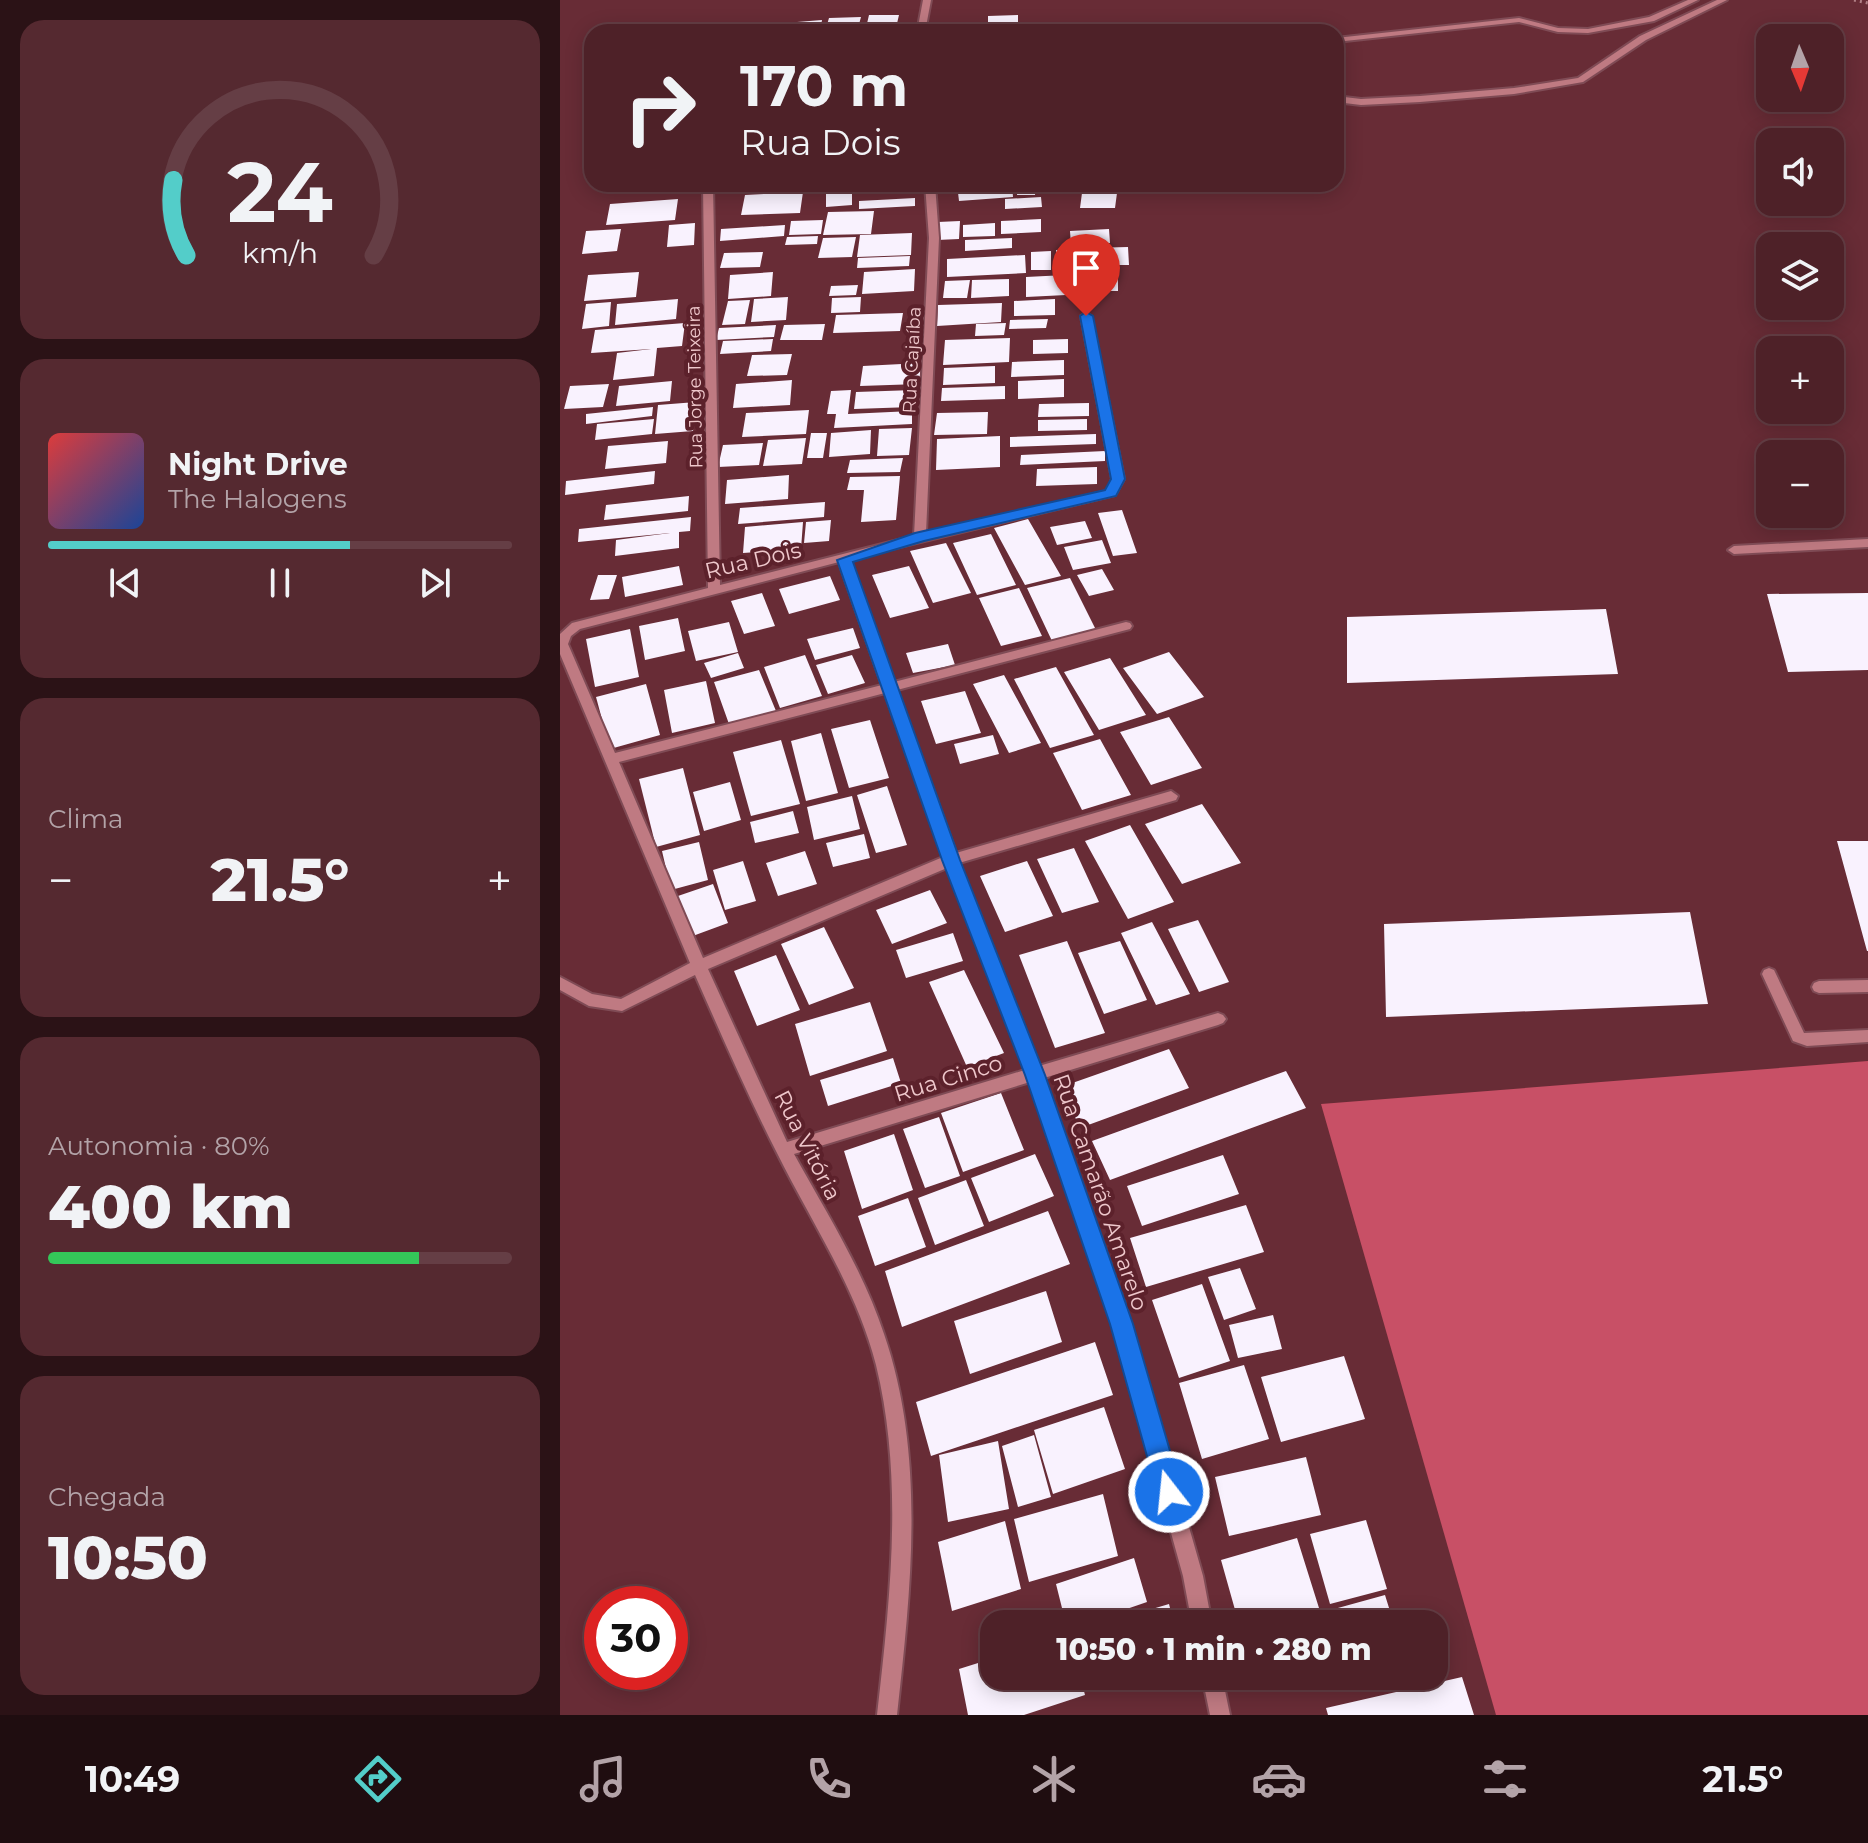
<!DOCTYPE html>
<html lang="pt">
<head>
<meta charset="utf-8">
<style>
  :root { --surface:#4e2128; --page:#552930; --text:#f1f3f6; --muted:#b3a3a8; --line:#653e45; --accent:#53cdc9 }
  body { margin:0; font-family:Montserrat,sans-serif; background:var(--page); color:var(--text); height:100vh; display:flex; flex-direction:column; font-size:30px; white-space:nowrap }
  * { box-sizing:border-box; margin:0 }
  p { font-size:26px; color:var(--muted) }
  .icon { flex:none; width:44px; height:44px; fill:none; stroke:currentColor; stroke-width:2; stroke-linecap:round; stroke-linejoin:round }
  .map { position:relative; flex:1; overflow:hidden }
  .panel { display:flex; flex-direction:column; gap:20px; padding:20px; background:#2b1216; width:560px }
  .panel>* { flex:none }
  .guide { position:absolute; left:24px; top:24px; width:760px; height:168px; border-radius:24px; box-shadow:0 4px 20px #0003,0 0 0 2px var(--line); background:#4e2128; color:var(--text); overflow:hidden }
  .needle { width:52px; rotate:178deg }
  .buttons { position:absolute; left:1196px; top:24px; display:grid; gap:16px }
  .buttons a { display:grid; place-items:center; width:88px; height:88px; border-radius:16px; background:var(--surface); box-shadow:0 4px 20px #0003,0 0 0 2px var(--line); font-size:40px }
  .speed { position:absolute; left:24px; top:1586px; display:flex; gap:16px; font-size:40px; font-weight:700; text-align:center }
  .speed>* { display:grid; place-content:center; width:104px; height:104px; border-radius:50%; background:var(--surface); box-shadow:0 4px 20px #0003,0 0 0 2px var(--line); line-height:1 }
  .speed .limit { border:12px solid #d22; background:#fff; color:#111 }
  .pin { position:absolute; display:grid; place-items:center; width:68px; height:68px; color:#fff; margin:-82px -34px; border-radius:50% 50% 50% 0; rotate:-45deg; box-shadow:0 0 8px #0007 }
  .pin .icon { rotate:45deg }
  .me { position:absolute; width:88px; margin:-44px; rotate:344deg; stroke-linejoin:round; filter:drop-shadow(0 0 6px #0008) }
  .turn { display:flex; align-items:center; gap:28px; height:168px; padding:0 24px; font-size:36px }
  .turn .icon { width:104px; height:104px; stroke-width:2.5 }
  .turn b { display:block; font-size:56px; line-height:68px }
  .big { font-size:60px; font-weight:800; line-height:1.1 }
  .panel .tile { flex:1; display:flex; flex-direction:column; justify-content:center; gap:12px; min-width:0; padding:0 28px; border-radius:24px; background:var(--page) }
  .panel .dial { align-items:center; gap:0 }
  .dial svg { height:208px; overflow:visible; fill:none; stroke:var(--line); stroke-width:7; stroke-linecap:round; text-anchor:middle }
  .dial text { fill:var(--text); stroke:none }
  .song { display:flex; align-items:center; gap:24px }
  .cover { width:96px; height:96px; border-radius:12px; background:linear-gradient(135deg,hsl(0 70% 55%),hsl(220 70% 35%)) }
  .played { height:8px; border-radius:4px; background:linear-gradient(90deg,var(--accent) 65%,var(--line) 65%) }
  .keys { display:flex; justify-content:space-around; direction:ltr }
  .heat { display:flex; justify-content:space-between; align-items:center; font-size:44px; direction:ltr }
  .charge { height:12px; border-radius:6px; background:linear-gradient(90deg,#34c759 80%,var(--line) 0) }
  .trip { position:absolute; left:420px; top:1610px; width:468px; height:80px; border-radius:24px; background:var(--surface); box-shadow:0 4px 20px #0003,0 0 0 2px var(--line); font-weight:800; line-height:80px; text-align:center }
  .tabs { display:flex; height:128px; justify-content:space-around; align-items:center; background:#1f0d10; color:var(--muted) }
  .tabs .icon { width:56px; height:56px }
  .tabs .active { color:var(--accent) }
  .tabs b { font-size:36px; color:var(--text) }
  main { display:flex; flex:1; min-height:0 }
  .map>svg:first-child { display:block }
  .forest { fill:#c85066 }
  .building { fill:#f9f2fe }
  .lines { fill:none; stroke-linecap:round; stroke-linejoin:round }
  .minor-casing { stroke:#7f4b55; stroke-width:4 }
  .path { stroke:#b18187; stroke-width:3; stroke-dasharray:2 4; stroke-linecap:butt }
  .minor { fill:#bf7a82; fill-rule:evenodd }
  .route { fill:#1a73e8; stroke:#114b97; stroke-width:2 }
  .labels { text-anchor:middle; stroke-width:8; stroke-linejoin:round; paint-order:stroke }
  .far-street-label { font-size:18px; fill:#efc8cc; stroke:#5c212b }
  .street-label { font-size:22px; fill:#efc8cc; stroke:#5c212b }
</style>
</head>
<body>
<main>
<section class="panel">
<div class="tile dial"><svg viewBox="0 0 100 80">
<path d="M14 69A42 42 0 1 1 86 69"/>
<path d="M14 69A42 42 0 0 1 9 40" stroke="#53cdc9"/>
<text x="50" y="56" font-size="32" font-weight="700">24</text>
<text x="50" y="72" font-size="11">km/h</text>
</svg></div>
<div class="tile">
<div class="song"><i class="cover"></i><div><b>Night Drive</b><p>The Halogens</p></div></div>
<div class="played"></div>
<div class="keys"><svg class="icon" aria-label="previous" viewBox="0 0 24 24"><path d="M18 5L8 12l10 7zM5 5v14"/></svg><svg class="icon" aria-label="pause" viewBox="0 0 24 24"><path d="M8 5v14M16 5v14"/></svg><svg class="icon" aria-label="next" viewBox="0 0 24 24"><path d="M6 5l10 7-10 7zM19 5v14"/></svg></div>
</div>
<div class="tile"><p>Clima</p>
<div class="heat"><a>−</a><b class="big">21.5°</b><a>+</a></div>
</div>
<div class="tile"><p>Autonomia · 80%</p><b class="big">400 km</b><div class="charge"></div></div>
<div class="tile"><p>Chegada</p><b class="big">10:50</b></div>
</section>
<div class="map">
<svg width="1308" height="1715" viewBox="0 0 1308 1715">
  <rect width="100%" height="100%" fill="#682c36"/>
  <path class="forest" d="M1308 1061V1715H936L761 1104Z"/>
  <path class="building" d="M309 15H339L335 32H305Z
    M458 15V22L428 23V16Z
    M301 17 298 28H266L269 18Z
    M262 20 260 32H235L237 22Z
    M438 27V32H377L378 29Z
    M266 184H292V205L266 207Z
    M296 184H357L356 191 295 194Z
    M397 184H421L422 193V184H452L453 197 399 201Z
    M458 184H476L475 195H457Z
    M494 184H519L521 191 497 193Z
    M526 184H553L554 189 527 191Z
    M243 192 240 213 181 215 185 195Z
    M522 193H557L555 208H520Z
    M481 197 482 207 445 209V199Z
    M355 198V206L299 209V201Z
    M118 199 115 220 46 225 50 204Z
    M314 211 311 234 263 235 268 212Z
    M481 219V232L441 234V221Z
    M263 220 261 234 229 235 231 221Z
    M400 221 399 239 377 240 378 222Z
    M135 223 134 245 107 247 109 225Z
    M435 223V236L403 237V225Z
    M225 225 224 236 160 241 161 229Z
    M61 229 57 251 22 254 26 231Z
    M549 229 550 243 511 245 510 231Z
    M352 233 351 255 297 257 300 235Z
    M258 236 257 244 225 245 227 237Z
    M296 237 292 257 258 258 263 238Z
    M452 238V248L405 251V240Z
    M568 247 569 265H530V248Z
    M524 249 525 270 496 271V250Z
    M491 251V270H471V252Z
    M203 252 200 267 160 268 164 253Z
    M465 255 466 273 387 277V259Z
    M350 256 349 266 297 268 298 258Z
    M530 268H558V291H529Z
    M355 269 354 291 302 294 304 272Z
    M79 272 76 297 24 301 28 275Z
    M213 272 211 296 168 299 170 275Z
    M525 274 526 294 466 297V277Z
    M449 279V296L411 298 412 280Z
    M410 280 407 298H383L385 281Z
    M298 285 296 295 269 296 271 286Z
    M228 297 226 320 191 322 194 299Z
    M301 297 300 312 271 313 272 298Z
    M118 299 116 319 55 325 57 304Z
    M495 299V315L454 316V301Z
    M190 300 185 324 162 325 168 301Z
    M51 302 49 326 22 329 26 304Z
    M442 303 441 322 377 326 378 305Z
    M343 313 340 331 273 333 276 315Z
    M488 319 486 328 449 329 450 320Z
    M125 323 122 346 97 348 94 376 53 380 57 353 91 349 31 353 35 330Z
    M446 323 444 335 415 336 416 324Z
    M265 324 262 340H220L224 325Z
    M216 325 214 337 156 340 159 328Z
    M450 338 449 362 383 365 385 340Z
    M213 339 211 351 160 354 163 341Z
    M508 339V353L473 354V340Z
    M232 354 227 375 187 376 192 355Z
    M504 360V375L451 377 452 362Z
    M361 363 359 384 300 386 303 366Z
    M435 366V383L383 385 384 368Z
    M504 379V397L458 399V381Z
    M232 380 230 405 173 408 176 384Z
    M112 381 110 401 56 406 59 386Z
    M49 384 43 407 4 409 10 386Z
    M445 386V399L381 401 382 388Z
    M291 390 288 414 352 411V424L274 428 276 414H267L271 391Z
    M354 390 352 407 294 409 296 392Z
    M136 402 133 431 95 434 98 405Z
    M529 403V416L478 417 479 404Z
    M93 407 92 416 26 424V414Z
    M249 410 246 434 182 437 186 413Z
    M428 412 427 434 374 435 377 413Z
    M94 419 92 434 35 440 37 424Z
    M527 419V430L478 431V420Z
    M352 428 349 455 317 456 319 429Z
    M311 430 310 454 269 457 271 433Z
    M251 433H267L263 458H247Z
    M536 434V444L450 447V437Z
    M440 436V467L376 470 377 439Z
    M246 438 242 464 203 466 208 440Z
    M108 441 106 463 45 469 48 446Z
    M203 443 199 465 158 467 163 445Z
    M545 451V461L460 465 461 455Z
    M343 458 340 472 287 473 290 460Z
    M537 467V484L476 486 477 469Z
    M95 471 94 484 5 495 6 481Z
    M229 475 228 499 165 504 167 480Z
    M340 476 336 520 301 522 304 490H287L290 477Z
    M129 496 128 511 44 520 46 505Z
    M265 502 264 517 178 524 180 508Z
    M562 510 577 553 553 556 538 513Z
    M131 517 130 531 119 532V548L55 556 56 540 110 533 18 542 19 529Z
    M468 519 501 576 465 585 434 528Z
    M271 520 269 541 244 543 246 522Z
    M525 521 532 538 497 545 490 527Z
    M243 522 241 549 183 553 185 527Z
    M431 534 456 585 417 595 393 543Z
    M542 540 551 563 513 570 504 547Z
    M386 543 411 593 373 603 350 551Z
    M119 566 123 585 65 597 62 577Z
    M349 566 369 608 330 618 312 575Z
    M542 569 554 590 529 596 517 575Z
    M38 575H57L49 599 30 600Z
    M270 576 280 600 229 614 219 589Z
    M510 578 536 630 492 641 467 588Z
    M459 588 482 636 441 646 419 598Z
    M202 593 215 626 184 634 171 601Z
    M1308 593V670L1228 672 1207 594Z
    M1046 609 1058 674 787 683V617Z
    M118 618 125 651 85 660 79 626Z
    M169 622 178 652 136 661 128 631Z
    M293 628 300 648 255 660 247 639Z
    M70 629 79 677 35 687 26 639Z
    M388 644 395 665 353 673 346 653Z
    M609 652 644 697 597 714 563 668Z
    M178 653 184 668 151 678 144 663Z
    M245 655 262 696 220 708 204 667Z
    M292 655 305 683 268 694 256 665Z
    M550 658 586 715 539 730 504 672Z
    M496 667 534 735 490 748 454 679Z
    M199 670 216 711 169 724 154 682Z
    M444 675 481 743 449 753 413 684Z
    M146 681 155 723 112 733 104 690Z
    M86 684 100 735 50 749 36 697Z
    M405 691 421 733 376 744 361 701Z
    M609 717 642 768 591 785 560 732Z
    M310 720 329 778 289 788 271 729Z
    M261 733 278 793 246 801 231 741Z
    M433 735 439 754 400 764 394 744Z
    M540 739 571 795 522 810 493 753Z
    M221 740 240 804 191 816 173 752Z
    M123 768 140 835 96 847 79 779Z
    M170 782 181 820 144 831 133 792Z
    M327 786 347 845 316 853 297 795Z
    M292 796 300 829 254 840 247 807Z
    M642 804 681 863 622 884 585 824Z
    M233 811 239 833 195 843 190 822Z
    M570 825 614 902 568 919 525 841Z
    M304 834 310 858 273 867 266 843Z
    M1277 841H1308V951H1307Z
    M139 842 148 880 111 890 102 851Z
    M514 848 539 902 502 913 477 859Z
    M245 851 257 884 218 896 206 863Z
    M183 861 196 901 165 910 153 870Z
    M467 861 493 916 445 932 420 876Z
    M153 884 168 923 130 937 115 897Z
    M370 890 387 923 332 944 316 910Z
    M1130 912 1148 1004 826 1017 824 924Z
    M638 920 669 982 639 992 608 929Z
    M592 922 630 994 596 1005 561 933Z
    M264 927 294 988 249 1005 221 944Z
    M393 933 403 961 346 978 336 950Z
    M507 941 545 1033 495 1048 459 955Z
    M560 941 587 1000 544 1014 518 953Z
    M216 955 240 1010 197 1026 174 971Z
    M404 970 444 1053 407 1067 369 982Z
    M310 1002 327 1051 250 1076 235 1024Z
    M609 1049 629 1088 520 1128 501 1087Z
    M333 1058 341 1083 268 1106 260 1080Z
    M726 1071 746 1108 550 1180 532 1141Z
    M441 1093 464 1150 403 1172 381 1113Z
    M379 1117 400 1176 365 1188 343 1129Z
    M334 1134 353 1190 302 1209 284 1151Z
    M475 1154 494 1196 429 1222 411 1178Z
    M663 1155 679 1194 582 1226 567 1186Z
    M406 1180 424 1226 375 1245 358 1198Z
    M348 1198 366 1247 315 1266 298 1216Z
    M686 1205 704 1252 586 1287 570 1238Z
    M488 1211 510 1264 342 1327 325 1271Z
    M680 1268 696 1309 664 1320 648 1277Z
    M642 1284 670 1361 619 1378 592 1300Z
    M486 1291 502 1342 410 1374 394 1321Z
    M713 1315 722 1349 678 1358 669 1325Z
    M535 1342 553 1395 371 1456 356 1402Z
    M784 1356 805 1419 721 1442 701 1377Z
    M684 1365 709 1439 642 1459 619 1383Z
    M544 1407 565 1469 493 1494 474 1430Z
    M474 1435 491 1497 458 1507 442 1446Z
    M438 1441 449 1509 388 1522 379 1455Z
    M746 1457 761 1515 669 1536 655 1477Z
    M543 1494 558 1556 469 1582 454 1519Z
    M806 1520 827 1589 770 1604 750 1534Z
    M445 1521 461 1589 392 1611 378 1542Z
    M737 1538 759 1608 704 1624H679L661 1560Z
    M574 1558 587 1602 523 1624H506L496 1584Z
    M825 1595 834 1624H740L738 1619Z
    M609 1604 614 1624H545V1623Z
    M434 1658V1676H520L525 1695 464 1715H408L399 1669Z
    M536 1676H574V1677L538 1687Z
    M754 1676H798V1677L758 1688Z
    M902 1677 914 1715H768L766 1708Z"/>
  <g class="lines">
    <defs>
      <path id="minor" d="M363 0H371L365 32H357Z
        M1128 0H1138L1094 21 1028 33 998 32 959 22 776 42V38L959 18 998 28 1028 29 1089 17Z
        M1157 0H1167L1086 40 1023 82 954 94 860 102 801 105 776 102V96L801 99 860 96 954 88 1018 78 1080 36Z
        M143 184H153L160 585 354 536 369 238 365 184H375L379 238 366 533 547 491 552 479 521 316 526 313 531 316 564 479 555 495 290 559 334 682 566 622 570 623 572 626 570 629 337 690 396 853 611 791 618 796 616 800 399 863 479 1066 658 1013 663 1015 666 1019 663 1023 658 1025 484 1078 571 1324 643 1576 652 1624H632L623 1576 553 1324 470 1082 234 1154C266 1212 303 1270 324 1334 366 1456 351 1589 337 1715H317C330 1600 344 1479 316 1365 296 1287 251 1222 216 1151 187 1094 161 1034 135 975L62 1011 29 1006 0 990V977L32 994 61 999 130 963 0 654V634L12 623 148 588ZM279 562 322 685 55 753 8 644 11 636 20 629ZM325 693 383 857 143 958 59 762ZM387 868 465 1070 227 1142 148 969Z
        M1308 539V547L1174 554 1168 550 1174 546Z
        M1209 968 1214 970 1244 1033 1308 1030V1042L1247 1046 1233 1041 1202 974 1204 970Z
        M1308 980V992L1259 993 1254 991 1252 987 1254 983 1259 981Z
        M642 1676H662L670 1715H650Z"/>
    </defs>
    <use href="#minor" class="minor-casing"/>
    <path class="path" d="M1294 0 1308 3
      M175 187 206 184"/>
    <use href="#minor" class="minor"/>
  </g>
  <path class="route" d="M526 312 533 316 565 479 556 496 364 541 293 562 400 860 485 1075 573 1324 622 1492 618 1501 609 1504 601 1501 597 1492 550 1324 465 1075 382 860 277 560 355 533 545 490 551 479 520 316Z"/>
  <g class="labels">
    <g class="far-street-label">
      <text transform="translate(352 360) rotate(-87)" y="6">Rua Cajaíba</text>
      <text transform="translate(135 387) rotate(-91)" y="6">Rua Jorge Teixeira</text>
    </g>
    <g class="street-label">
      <text transform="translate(193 560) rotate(-13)" y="8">Rua Dois</text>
      <text transform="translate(388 1078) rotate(-17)" y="8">Rua Cinco</text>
      <text transform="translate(248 1145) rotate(63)" y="8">Rua Vitória</text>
      <text transform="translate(541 1192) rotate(71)" y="8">Rua Camarão Amarelo</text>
    </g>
  </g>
</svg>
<div class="buttons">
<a><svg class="needle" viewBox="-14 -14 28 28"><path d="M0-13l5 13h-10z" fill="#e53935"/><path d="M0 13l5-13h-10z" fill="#b3a3a8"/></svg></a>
<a><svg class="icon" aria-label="sound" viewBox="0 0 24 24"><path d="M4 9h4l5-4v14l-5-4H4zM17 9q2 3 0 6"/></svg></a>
<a><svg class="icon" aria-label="layers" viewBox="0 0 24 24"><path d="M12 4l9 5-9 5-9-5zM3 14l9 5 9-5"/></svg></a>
<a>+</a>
<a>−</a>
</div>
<div class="speed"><div class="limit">30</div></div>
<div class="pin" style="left:526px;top:316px;background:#d93025"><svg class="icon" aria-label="arrive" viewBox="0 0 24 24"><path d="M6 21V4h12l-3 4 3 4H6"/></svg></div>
<svg class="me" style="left:609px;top:1492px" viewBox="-20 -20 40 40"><circle r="17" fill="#1a73e8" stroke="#fff" stroke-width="3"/><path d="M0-11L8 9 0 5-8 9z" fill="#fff"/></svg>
<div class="trip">10:50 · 1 min · 280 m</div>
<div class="guide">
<div class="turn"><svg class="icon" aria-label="right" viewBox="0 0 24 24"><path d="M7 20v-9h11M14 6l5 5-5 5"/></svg><div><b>170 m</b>Rua Dois</div></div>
</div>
</div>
</main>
<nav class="tabs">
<b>10:49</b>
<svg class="icon active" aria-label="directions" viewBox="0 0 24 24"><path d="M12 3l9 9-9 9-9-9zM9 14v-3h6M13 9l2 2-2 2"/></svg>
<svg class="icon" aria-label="music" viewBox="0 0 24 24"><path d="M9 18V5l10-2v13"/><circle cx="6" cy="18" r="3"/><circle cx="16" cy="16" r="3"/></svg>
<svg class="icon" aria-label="phone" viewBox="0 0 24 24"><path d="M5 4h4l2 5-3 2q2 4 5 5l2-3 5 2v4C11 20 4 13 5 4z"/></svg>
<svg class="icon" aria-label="climate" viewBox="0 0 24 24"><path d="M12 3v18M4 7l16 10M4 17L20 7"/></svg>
<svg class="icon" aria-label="car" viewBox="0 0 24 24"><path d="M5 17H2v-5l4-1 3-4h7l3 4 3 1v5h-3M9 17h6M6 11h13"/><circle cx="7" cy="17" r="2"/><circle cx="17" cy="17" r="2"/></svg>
<svg class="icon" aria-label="filters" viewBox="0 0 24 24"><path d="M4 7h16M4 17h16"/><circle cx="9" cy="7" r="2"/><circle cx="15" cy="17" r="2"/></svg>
<b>21.5°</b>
</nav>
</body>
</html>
